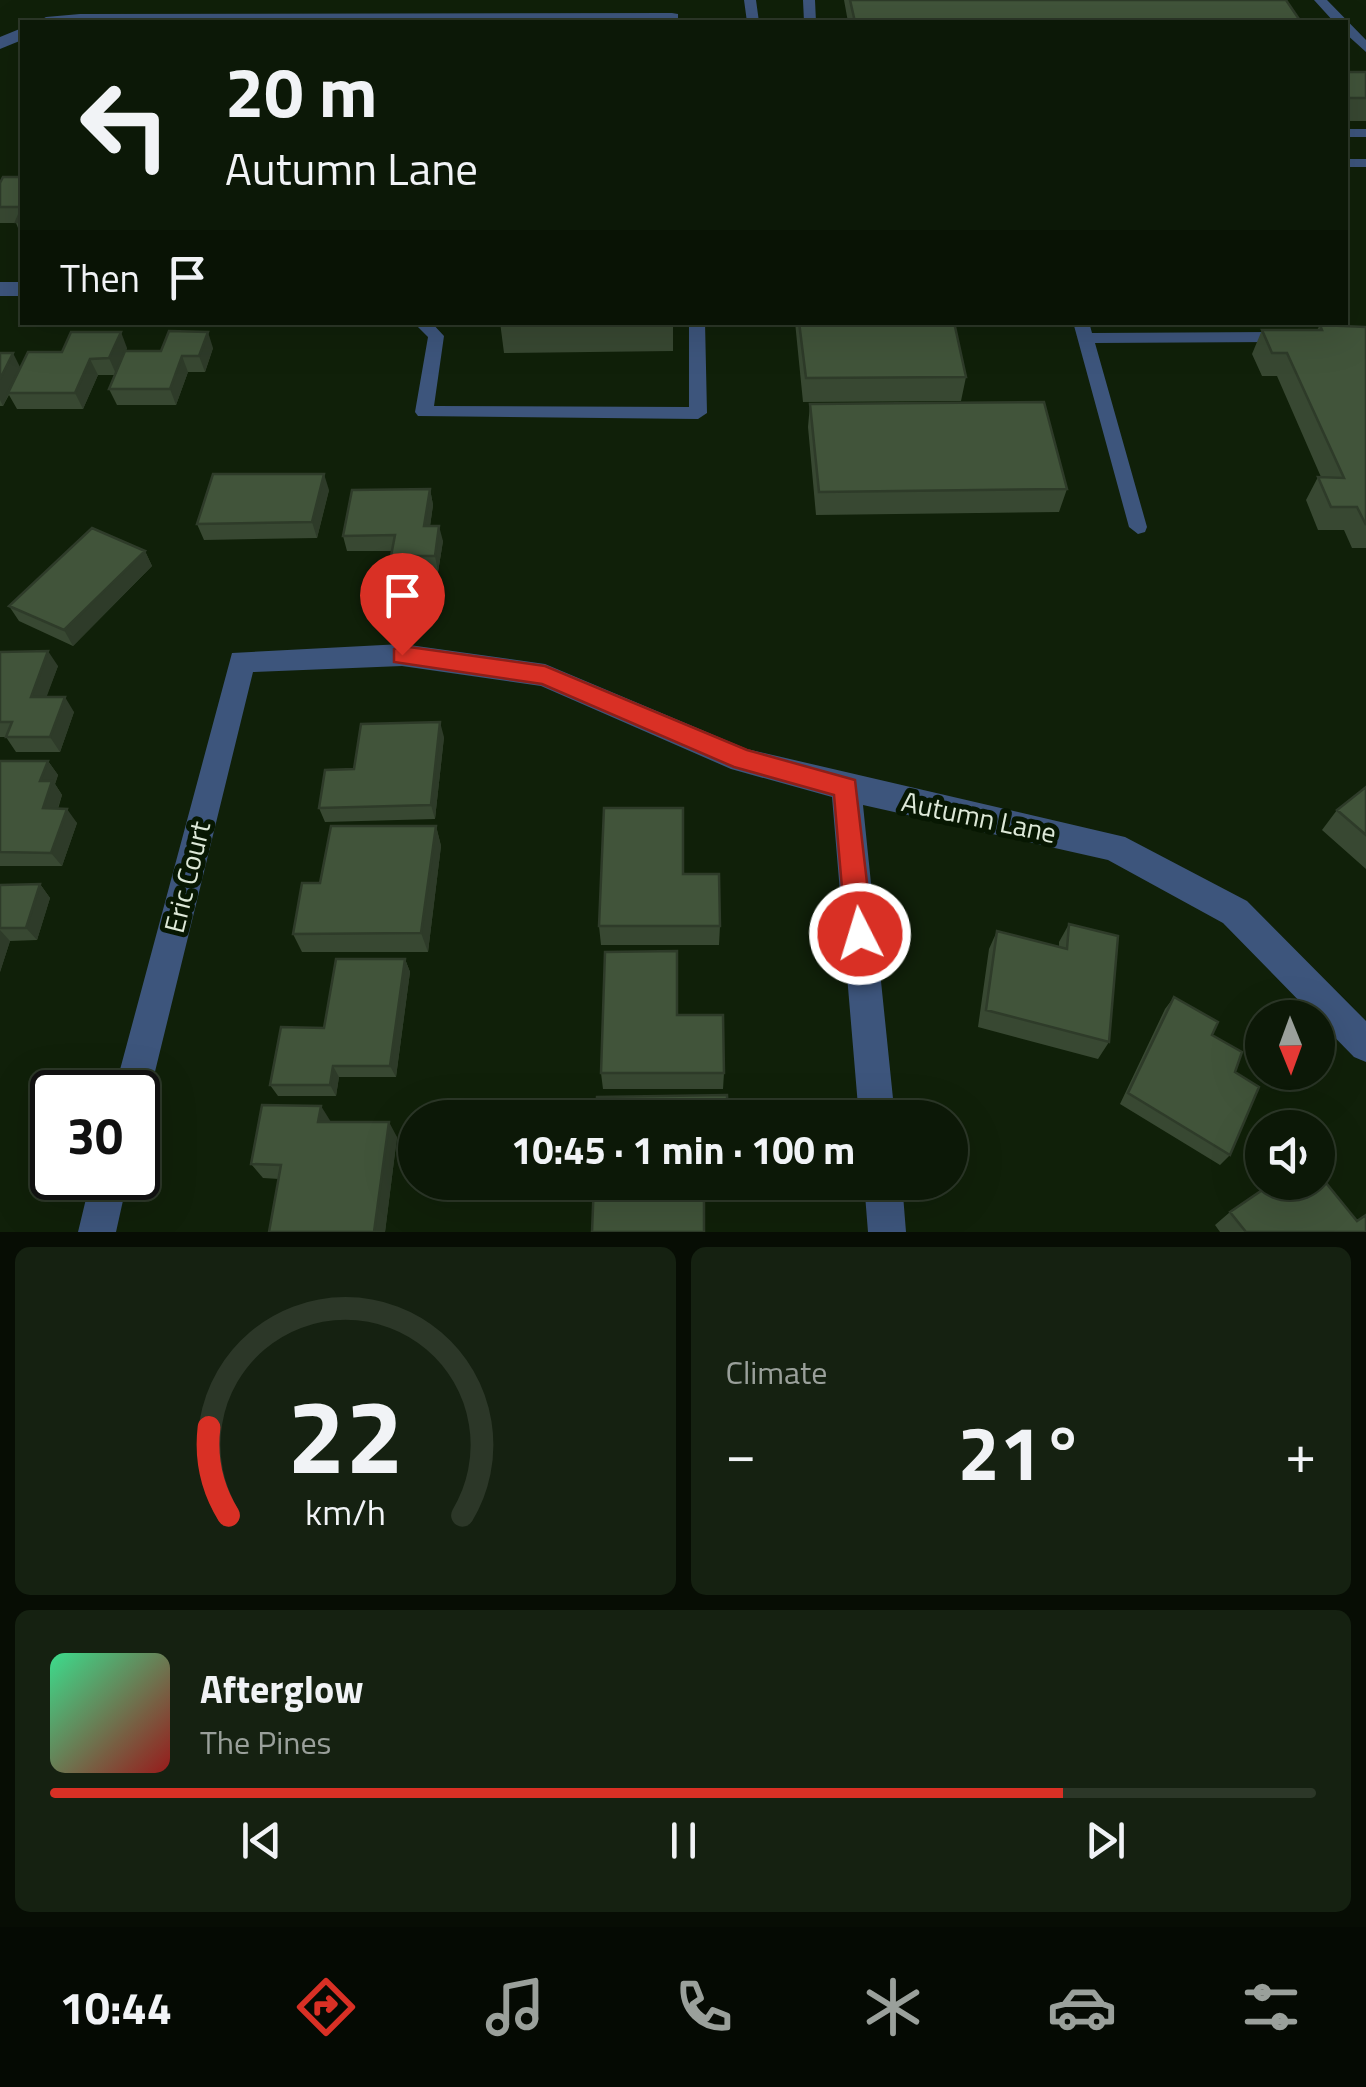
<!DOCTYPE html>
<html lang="en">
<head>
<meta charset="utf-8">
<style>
  :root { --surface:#0c1807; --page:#152111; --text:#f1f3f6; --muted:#9aa09b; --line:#2c3728; --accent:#d93025 }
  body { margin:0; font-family:"Titillium Web",sans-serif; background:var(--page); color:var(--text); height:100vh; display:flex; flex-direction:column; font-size:38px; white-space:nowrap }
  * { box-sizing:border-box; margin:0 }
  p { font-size:32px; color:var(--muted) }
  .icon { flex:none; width:55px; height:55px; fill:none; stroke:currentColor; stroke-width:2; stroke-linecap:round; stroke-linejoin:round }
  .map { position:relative; height:1232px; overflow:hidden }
  .drawer { display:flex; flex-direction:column; gap:15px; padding:15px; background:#070d04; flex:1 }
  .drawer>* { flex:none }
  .top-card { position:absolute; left:20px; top:20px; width:1328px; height:305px; border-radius:0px; box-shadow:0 10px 40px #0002,0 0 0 2px var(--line); background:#0c1807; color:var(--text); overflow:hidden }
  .needle { width:65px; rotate:179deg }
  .fabs { position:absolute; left:1245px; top:1000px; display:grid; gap:20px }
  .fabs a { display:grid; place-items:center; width:90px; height:90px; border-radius:50%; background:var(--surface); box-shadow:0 10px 40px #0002,0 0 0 2px var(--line); font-size:50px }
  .speed { position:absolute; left:30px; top:1070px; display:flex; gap:20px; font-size:50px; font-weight:700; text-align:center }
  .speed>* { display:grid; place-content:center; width:130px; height:130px; border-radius:50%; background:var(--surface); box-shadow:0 10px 40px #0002,0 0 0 2px var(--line); line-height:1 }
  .speed .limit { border:5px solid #111; border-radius:15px; background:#fff; color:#111 }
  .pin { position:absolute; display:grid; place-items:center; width:85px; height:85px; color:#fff; margin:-102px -42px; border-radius:50% 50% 50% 0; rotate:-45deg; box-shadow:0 0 10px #0007 }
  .pin .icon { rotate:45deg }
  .me { position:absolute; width:110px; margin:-55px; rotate:355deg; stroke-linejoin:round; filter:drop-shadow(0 0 8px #0008) }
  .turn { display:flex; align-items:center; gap:35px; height:210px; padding:0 40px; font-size:45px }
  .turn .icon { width:130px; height:130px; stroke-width:2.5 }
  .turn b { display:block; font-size:70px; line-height:85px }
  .then { display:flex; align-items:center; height:95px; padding:0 40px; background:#0003; gap:20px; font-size:38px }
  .big { font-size:75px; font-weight:700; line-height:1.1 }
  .drawer .tile { flex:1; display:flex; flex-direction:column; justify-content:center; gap:15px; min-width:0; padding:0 35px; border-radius:15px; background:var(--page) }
  .drawer .dial { align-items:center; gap:0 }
  .dial svg { height:260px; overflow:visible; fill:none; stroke:var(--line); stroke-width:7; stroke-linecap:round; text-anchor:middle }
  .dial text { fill:var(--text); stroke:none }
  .song { display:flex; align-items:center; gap:30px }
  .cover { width:120px; height:120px; border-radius:15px; background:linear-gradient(135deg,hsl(150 70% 55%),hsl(0 70% 35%)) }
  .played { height:10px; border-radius:5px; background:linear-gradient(90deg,var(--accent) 80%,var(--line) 80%) }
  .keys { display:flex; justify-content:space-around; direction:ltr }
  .heat { display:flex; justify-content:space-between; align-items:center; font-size:55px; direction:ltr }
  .drawer .tiles { flex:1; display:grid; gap:15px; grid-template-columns:1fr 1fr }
  .tile:last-child { grid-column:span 2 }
  .trip { position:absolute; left:398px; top:1100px; width:570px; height:100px; border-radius:50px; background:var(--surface); box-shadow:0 10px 40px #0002,0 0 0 2px var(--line); font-weight:700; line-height:100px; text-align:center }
  .menu { display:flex; height:160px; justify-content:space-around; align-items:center; background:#050a03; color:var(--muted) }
  .menu .icon { width:70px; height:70px }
  .menu .selected { color:var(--accent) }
  .menu b { font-size:45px; color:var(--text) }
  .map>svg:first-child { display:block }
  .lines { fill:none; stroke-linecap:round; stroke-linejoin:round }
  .service { fill:#3d557c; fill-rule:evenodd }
  .minor { fill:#3d557c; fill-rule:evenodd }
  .wall { fill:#384832 }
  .shaded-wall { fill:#2e3b29 }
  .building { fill:#41543a; stroke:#2e3b29; stroke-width:2.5 }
  .route { fill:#d93025; stroke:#8d1f18; stroke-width:2.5 }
  .labels { text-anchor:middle; stroke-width:10; stroke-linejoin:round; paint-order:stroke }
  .street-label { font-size:28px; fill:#dde8d8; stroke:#071702 }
</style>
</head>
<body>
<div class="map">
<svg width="1366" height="1232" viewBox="0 0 1366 1232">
  <rect width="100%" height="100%" fill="#102009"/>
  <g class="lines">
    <path class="service" d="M744 0H756L759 22H747Z
      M803 0H815L816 22H804Z
      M1314 0H1327L1366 40V52L1345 33V22H1334Z
      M1345 129H1366V137H1345Z
      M1345 159H1366V167H1345Z
      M413 322H431L444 336 434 406 689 407V322H705L707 413 698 419 418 416 415 412 428 337Z
      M1073 322H1089L1092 333 1284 332 1292 337 1284 342 1095 343 1147 527 1145 532 1138 534 1129 527Z"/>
    <path class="minor" d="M672 13 678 14V22H37L46 17 80 14Z
      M22 28V40L0 49V37Z
      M0 282H22V296H0Z
      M402 644 545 664 747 749 1125 837 1247 901 1366 1021V1062L1354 1057 1223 923 1108 860 863 805 895 1118H859L832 797 731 769 541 686 402 666 253 672 150 1092 145 1105 138 1108V1092H114L232 653Z
      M91 1178H128L116 1232H78Z
      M864 1182H902L906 1232H868Z"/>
  </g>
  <path class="wall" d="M844 0H1286L1301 22H848Z
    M1345 72H1366V121H1345Z
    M22 177V238L16 223H0V183Z
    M500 322H673V351L504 353Z
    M795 322H954L966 377 961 401 803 402Z
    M1320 325 1366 327V548H1352L1344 530H1318L1306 500 1318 477H1321L1277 376H1262L1252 354 1262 330H1317Z
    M127 348 126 351H161L213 348 205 372H188L176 405H117L109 389 115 375H98L83 409H17L9 395 3 406H0V353L21 368 62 352Z
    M810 404 1067 489 1059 512 816 515 808 427Z
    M430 489 433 505 430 526 443 541 438 572H395L391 556 392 551H347L343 536Z
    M329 490 317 538 204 540 197 524Z
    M145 551 152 566 73 646 19 621 9 606Z
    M0 652 58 666 46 697 74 712 60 752H16L6 737H0Z
    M444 737 435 819 325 822 319 808 354 769Z
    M0 761H48L58 775 55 784 62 795 58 809 77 823 62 866H0Z
    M1366 787V869L1322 830 1337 810Z
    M436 826 441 846 428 952H302L293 934 320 883Z
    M683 874 720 926 719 945H601L599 926Z
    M40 884 50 898 37 940 10 941 0 972V885Z
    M1069 924 1109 1042 1098 1059 978 1027 989 949 997 931 1059 947V942Z
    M405 959 410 972 396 1077H339L336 1096H278L270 1085 324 1028Z
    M1174 997 1212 1035 1235 1072 1230 1155 1220 1165 1120 1104 1165 1009Z
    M677 1015 724 1073 723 1089H603L601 1073Z
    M331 1122 397 1137 385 1232H269L279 1179 263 1178 251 1164Z
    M1230 1212 1366 1232H1220L1215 1225Z"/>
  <path class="shaded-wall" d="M121 332 127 348 116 374 109 358Z
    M208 332 213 348 205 372 199 356Z
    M13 353 21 369 3 406 0 400V379Z
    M182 356 188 372 176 405 170 389Z
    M90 359 98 375 83 409 75 393Z
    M324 474 329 490 317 538 312 522Z
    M430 489 433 505 428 541 424 526Z
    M439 526 443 541 438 572 435 556Z
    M145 551 152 566 73 646 64 630Z
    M48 651 58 666 41 712 31 697Z
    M65 697 74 712 60 752 50 737Z
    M440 722 444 737 435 819 431 805Z
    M48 761 58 775 55 784 62 795 53 822 43 808 40 781Z
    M67 809 77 823 62 866 51 853Z
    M436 826 441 846 428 952 421 933Z
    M40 884 50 898 37 940 26 928Z
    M0 930 10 941 0 972Z
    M405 959 410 972 396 1077 390 1066Z
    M333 1066 339 1077 336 1096 330 1085Z
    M321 1106 331 1122H318Z
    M389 1122 397 1137 385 1232H374Z"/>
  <path class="building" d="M850 0H1286L1301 22H855Z
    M1345 72H1366V98H1345Z
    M3 177H22V207H0V183Z
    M22 208V222H16Z
    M799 322H954L966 377 806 378Z
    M1320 325 1366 327V525L1357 507H1331L1318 477 1344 478 1287 353H1272L1262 330H1322Z
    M169 331 208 332 199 356H182L170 389H109L125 351H161Z
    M71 332H121L109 358 90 359 75 393H8L28 352H62Z
    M0 353H13L0 379Z
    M1044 402 1067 489 819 492 810 404Z
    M213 474H324L312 522 197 524Z
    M430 489 424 526H439L435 556H391L395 535 343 536 352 490Z
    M92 528 145 551 64 630 9 606Z
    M48 651 31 697H65L50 737H6L12 722H0V652Z
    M440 722 431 805 319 808 325 770 354 769 361 724Z
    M0 761H48L40 781H52L43 808 67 809 51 853 0 852Z
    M1366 787V835L1337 810Z
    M604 808H683V874H719L720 926H599Z
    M331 826H436L421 933 293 934 302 883H320Z
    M40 884 26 928H0V885Z
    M1069 924 1118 936 1109 1042 986 1010 997 931 1067 949Z
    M677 951V1015H723L724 1073H601L605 952Z
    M336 959H405L390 1066H333L330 1085H270L281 1027 324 1028Z
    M1174 997 1218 1022 1212 1035 1242 1052 1235 1072 1259 1087 1230 1155 1128 1093Z
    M727 1095 728 1118H596L597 1097Z
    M262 1105 321 1106 318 1122H389L374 1232H269L281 1165 251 1164Z
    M1318 1173 1357 1221 1366 1215V1232H1246L1230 1212 1274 1182H1318Z
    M594 1182H704V1232H592Z"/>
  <path class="route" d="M402 646 545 666 747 750 855 780 873 934 869 943 860 947 850 943 846 934 834 795 734 767 542 684 394 662V649Z"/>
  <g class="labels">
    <g class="street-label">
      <text transform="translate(979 817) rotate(12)" y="10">Autumn Lane</text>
      <text transform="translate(187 877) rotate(-76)" y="10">Eric Court</text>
    </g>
  </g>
</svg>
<div class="fabs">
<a><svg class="needle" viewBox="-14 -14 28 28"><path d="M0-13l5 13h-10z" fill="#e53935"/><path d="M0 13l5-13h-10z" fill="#9aa09b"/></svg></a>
<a><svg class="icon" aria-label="sound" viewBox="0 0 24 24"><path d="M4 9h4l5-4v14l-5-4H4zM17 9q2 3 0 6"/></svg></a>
</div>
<div class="speed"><div class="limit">30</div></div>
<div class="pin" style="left:402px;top:655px;background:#d93025"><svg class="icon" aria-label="arrive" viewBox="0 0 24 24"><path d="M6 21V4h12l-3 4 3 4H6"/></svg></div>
<svg class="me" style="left:860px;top:934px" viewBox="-20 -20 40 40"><circle r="17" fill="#d93025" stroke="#fff" stroke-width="3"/><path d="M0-11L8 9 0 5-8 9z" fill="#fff"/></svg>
<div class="trip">10:45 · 1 min · 100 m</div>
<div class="top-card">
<div class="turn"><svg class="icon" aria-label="left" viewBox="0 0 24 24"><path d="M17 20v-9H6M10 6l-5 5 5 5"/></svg><div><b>20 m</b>Autumn Lane</div></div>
<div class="then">Then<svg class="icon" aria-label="arrive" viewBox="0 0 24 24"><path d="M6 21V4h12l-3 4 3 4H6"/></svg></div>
</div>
</div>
<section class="drawer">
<div class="tiles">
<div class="tile dial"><svg viewBox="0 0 100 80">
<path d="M14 69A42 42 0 1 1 86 69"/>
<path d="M14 69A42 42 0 0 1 8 42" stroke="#d93025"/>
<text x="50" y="56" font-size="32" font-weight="700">22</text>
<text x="50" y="72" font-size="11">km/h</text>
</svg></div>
<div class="tile"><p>Climate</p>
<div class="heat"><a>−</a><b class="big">21°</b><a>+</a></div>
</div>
<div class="tile">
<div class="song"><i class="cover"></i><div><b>Afterglow</b><p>The Pines</p></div></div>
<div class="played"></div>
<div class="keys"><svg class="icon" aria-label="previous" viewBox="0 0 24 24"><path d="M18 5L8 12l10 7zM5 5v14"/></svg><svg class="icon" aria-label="pause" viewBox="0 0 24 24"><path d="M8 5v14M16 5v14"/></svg><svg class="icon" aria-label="next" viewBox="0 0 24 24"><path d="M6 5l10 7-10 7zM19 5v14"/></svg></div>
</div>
</div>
</section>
<nav class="menu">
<b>10:44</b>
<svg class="icon selected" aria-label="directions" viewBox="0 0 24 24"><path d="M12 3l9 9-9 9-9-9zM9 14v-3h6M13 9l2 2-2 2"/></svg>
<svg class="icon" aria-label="music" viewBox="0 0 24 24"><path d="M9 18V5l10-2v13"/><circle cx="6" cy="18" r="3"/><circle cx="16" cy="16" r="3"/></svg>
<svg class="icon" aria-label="phone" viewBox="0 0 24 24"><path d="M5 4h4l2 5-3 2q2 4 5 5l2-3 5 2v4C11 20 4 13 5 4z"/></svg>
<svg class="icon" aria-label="climate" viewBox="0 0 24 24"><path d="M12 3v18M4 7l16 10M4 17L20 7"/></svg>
<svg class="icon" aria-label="car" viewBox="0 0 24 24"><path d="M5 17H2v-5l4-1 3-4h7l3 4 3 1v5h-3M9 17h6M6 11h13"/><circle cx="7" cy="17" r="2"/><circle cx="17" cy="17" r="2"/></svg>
<svg class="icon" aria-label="filters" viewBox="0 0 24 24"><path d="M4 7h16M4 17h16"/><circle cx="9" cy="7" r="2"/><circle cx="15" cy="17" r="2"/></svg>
</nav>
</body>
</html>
